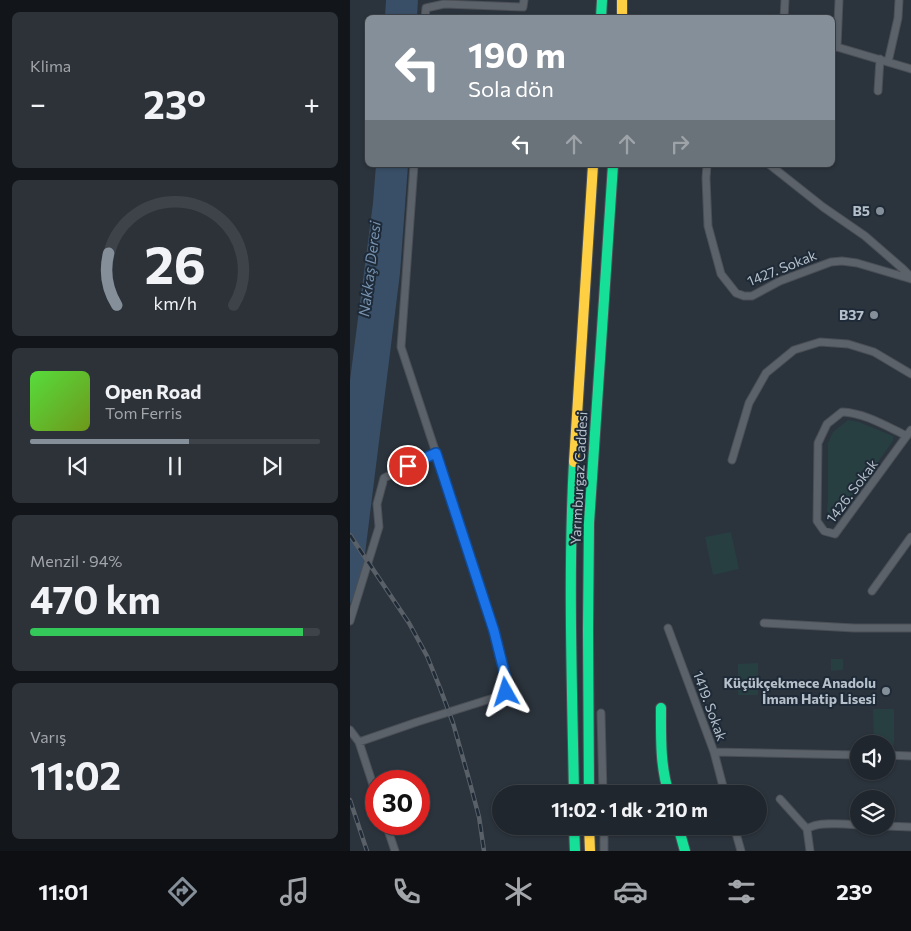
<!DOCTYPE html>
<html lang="tr">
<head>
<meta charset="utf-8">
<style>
  :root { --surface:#20262d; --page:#2d3239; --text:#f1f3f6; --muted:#a2a5aa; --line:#3d4349; --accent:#858f99 }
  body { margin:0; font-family:Commissioner,sans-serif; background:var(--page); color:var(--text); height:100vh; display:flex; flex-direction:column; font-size:19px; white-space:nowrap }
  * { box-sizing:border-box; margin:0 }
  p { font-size:16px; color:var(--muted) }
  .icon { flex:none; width:28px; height:28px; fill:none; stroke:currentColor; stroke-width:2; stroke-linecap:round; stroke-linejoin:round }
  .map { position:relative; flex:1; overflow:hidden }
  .panel { display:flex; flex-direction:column; gap:12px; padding:12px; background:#121519; width:350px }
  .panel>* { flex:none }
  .hud { position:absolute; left:15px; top:15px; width:470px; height:152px; border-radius:8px; box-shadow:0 1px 4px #0004,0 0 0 1px var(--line); background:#858f99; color:#fff; overflow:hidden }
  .buttons { position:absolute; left:500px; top:735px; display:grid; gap:10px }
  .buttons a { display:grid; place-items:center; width:45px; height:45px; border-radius:50%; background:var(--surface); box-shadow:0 1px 4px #0004,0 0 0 1px var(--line); font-size:25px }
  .speed { position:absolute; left:15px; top:770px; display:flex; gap:10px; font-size:25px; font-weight:700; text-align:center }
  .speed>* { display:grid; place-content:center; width:65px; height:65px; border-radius:50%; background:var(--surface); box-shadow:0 1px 4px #0004,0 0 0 1px var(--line); line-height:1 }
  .speed .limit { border:8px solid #d22; background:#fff; color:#111 }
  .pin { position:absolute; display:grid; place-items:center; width:42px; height:42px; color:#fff; margin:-21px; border:2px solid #fff; border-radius:50%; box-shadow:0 1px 5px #0007 }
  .me { position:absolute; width:55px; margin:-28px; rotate:354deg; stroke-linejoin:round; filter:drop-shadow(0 0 4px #0008) }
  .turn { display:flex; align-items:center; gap:18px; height:105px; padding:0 20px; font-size:22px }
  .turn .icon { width:65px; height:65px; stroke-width:2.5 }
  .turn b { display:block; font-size:35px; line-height:42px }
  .lanes { display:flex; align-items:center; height:48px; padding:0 20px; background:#0003; justify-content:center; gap:25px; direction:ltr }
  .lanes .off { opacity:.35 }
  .big { font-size:38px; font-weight:700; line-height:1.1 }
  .panel .tile { flex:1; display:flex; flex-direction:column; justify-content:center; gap:8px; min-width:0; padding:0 18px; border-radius:8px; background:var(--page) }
  .panel .dial { align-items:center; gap:0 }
  .dial svg { height:130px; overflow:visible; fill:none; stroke:var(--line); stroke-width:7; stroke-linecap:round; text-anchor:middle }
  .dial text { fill:var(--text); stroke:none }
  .song { display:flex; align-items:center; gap:15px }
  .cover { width:60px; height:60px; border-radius:8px; background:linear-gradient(135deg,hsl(110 70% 55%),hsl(80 70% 35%)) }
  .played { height:5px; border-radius:2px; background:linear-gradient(90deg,var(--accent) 55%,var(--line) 55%) }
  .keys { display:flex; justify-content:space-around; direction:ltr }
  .heat { display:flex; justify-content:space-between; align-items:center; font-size:28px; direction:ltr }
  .charge { height:8px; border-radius:4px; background:linear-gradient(90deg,#34c759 94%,var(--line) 0) }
  .trip { position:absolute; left:142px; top:785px; width:275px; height:50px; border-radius:25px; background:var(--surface); box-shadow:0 1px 4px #0004,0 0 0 1px var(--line); font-weight:700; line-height:50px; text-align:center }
  .tab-bar { display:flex; height:80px; justify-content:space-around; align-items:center; background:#0d0f12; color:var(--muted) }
  .tab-bar .icon { width:35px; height:35px }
  .tab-bar .selected { color:var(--accent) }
  .tab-bar b { font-size:22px; color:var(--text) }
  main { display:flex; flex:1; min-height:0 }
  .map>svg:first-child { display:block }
  .green { fill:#283f42 }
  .water { fill:#394f67 }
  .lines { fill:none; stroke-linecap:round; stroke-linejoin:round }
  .street-casing { stroke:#4a4f56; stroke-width:9 }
  .fast-casing { stroke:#4a4f56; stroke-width:12 }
  .slow-casing { stroke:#4a4f56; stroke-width:12 }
  .street { stroke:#5c6269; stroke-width:7 }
  .fast { stroke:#16e098; stroke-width:10 }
  .slow { stroke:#ffcf43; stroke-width:10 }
  .rail-casing { stroke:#5a6067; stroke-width:4.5 }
  .rail { stroke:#1e2a37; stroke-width:2.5; stroke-dasharray:8; stroke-linecap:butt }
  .route-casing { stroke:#114b97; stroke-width:12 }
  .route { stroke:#1a73e8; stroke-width:9 }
  .poi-dot { fill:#858f99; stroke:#1e2a37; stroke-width:2 }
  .labels { text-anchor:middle; stroke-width:4; stroke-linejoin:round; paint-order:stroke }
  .poi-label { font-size:14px; font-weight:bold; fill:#b6c0cb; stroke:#1e2a37; text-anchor:end }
  .street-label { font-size:14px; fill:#b6c0cb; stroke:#1e2a37 }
  .water-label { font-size:15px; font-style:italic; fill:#7692af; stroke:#1e2a37 }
</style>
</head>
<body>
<main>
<section class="panel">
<div class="tile"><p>Klima</p>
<div class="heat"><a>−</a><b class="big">23°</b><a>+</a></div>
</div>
<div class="tile dial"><svg viewBox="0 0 100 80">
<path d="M14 69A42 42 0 1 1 86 69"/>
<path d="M14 69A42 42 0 0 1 9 37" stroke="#858f99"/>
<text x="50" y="56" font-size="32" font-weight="700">26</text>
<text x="50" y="72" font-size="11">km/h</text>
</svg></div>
<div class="tile">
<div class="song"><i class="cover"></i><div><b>Open Road</b><p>Tom Ferris</p></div></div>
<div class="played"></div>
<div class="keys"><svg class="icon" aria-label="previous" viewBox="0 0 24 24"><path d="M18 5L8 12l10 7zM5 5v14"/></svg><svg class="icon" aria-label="pause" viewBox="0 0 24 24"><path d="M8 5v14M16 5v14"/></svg><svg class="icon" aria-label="next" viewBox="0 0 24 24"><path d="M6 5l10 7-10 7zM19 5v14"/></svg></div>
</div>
<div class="tile"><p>Menzil · 94%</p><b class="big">470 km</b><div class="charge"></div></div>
<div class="tile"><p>Varış</p><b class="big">11:02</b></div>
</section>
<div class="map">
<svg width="561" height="851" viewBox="0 0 561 851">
  <rect width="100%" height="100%" fill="#2b333c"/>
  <path class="green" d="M498 420 509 422 543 436V441L488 518 481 516 477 511 478 498V443L483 432Z
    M381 532 389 569 363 575 355 537Z
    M481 659H493V670L481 671Z
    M408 663V695H388V664Z
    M523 709H544V745L524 744Z"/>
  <path class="water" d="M36 0H68L67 17H35Z
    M26 165H58L50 273 14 562C11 576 7 591 0 604V380L23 203Z"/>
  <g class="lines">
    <defs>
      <path id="street" d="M75 18 76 8 94 4 173 7 174 0
        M434 18 435 0
        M487 47 489 0
        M482 48 487 47 561 69
        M538 62 548 18 549 0
        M528 91 530 59
        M357 165 356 178 358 226 371 274 386 293 394 296H402L430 281 481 262 492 261 507 263 561 279
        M420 165 473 207 515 236 553 269 561 277
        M557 436C536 426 515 413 492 412L477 424 468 443 467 521 474 531 485 534 561 430
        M382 460 399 403 416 373 444 350 470 342 498 344 524 352 561 374
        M522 591 561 537
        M0 621 29 527 27 504 34 478 86 453 51 347 64 165
        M414 623 504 628H561
        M318 628 364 752 375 794
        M251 713 253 794
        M0 730 9 742 26 794
        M9 742 67 722 153 695 156 692V679L144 631 86 453
        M364 752 509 755
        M536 755 561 756
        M430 799 457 829
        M36 824 45 851
        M254 826V851
        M384 826 391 851
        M536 826 561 827
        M460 851 457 829C467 821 495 824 509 825"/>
      <path id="fast" d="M251 18 252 0
        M311 708C311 737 310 766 319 794
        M224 794C222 683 218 573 224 462
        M239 794 238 630 239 523 263 165
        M224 826 225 851
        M328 826 335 851"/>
      <path id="slow" d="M272 0V18
        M224 462 243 165
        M239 826 240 851"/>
    </defs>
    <use href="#street" class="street-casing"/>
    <use href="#fast" class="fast-casing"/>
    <use href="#slow" class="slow-casing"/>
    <use href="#street" class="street"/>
    <use href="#fast" class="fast"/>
    <use href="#slow" class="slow"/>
    <defs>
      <path id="rail" d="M0 535 59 623 77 656 90 688 103 723 120 783 129 817 134 851
        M0 800 17 851"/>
    </defs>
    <use href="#rail" class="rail-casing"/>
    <use href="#rail" class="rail"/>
  </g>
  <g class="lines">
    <defs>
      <path id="route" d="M58 466 86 453 144 631 156 679V692"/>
    </defs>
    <use href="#route" class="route-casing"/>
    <use href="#route" class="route"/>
  </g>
  <g class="poi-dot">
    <circle cx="530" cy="211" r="5"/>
    <circle cx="524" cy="315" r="5"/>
    <circle cx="536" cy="691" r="5"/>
  </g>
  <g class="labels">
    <g class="poi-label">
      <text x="520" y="216">B5</text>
      <text x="514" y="320">B37</text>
      <text x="526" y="688">Küçükçekmece Anadolu<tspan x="526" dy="16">İmam Hatip Lisesi</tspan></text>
    </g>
    <g class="street-label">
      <text transform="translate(432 268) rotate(-22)" y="5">1427. Sokak</text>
      <text transform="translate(229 478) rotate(-87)" y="5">Yarımburgaz Caddesi</text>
      <text transform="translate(502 491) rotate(-53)" y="5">1426. Sokak</text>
      <text transform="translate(360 706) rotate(70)" y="5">1419. Sokak</text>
    </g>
    <g class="water-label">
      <text transform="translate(20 269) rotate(-83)" y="5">Nakkaş Deresi</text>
    </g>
  </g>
</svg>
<div class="buttons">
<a><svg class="icon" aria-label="sound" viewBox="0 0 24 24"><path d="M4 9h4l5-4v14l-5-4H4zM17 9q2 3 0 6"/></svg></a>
<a><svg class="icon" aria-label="layers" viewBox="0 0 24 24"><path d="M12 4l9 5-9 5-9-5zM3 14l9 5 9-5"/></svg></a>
</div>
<div class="speed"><div class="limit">30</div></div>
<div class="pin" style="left:58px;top:466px;background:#d93025"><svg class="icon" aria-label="arrive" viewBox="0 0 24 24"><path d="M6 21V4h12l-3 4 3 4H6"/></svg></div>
<svg class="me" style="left:156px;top:692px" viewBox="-20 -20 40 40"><path d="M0-17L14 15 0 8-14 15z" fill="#1a73e8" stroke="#fff" stroke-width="4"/></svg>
<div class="trip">11:02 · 1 dk · 210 m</div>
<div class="hud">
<div class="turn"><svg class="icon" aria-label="left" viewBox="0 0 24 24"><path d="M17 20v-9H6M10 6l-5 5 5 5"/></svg><div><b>190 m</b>Sola dön</div></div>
<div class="lanes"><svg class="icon" aria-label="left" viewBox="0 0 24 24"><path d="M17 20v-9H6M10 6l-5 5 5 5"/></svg><svg class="icon off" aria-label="ahead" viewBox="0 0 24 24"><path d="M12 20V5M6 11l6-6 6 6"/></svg><svg class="icon off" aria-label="ahead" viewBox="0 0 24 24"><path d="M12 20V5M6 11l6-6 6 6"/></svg><svg class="icon off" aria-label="right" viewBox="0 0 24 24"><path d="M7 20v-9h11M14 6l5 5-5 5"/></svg></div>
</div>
</div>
</main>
<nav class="tab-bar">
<b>11:01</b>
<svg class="icon selected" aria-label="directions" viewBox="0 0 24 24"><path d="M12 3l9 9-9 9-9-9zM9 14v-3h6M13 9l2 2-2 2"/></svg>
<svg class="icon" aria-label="music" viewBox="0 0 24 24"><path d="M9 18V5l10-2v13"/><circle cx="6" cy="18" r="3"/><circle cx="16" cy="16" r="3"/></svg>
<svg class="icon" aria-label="phone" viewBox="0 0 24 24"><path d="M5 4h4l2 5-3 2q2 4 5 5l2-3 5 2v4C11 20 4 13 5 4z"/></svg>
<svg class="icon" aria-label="climate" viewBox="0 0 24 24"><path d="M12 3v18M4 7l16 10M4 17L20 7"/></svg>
<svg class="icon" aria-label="car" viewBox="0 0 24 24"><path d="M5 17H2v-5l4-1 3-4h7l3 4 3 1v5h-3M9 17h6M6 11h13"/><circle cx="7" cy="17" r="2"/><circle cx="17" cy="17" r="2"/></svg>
<svg class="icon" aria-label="filters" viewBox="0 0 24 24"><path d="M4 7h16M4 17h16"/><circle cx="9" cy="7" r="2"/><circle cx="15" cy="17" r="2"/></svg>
<b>23°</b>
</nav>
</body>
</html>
